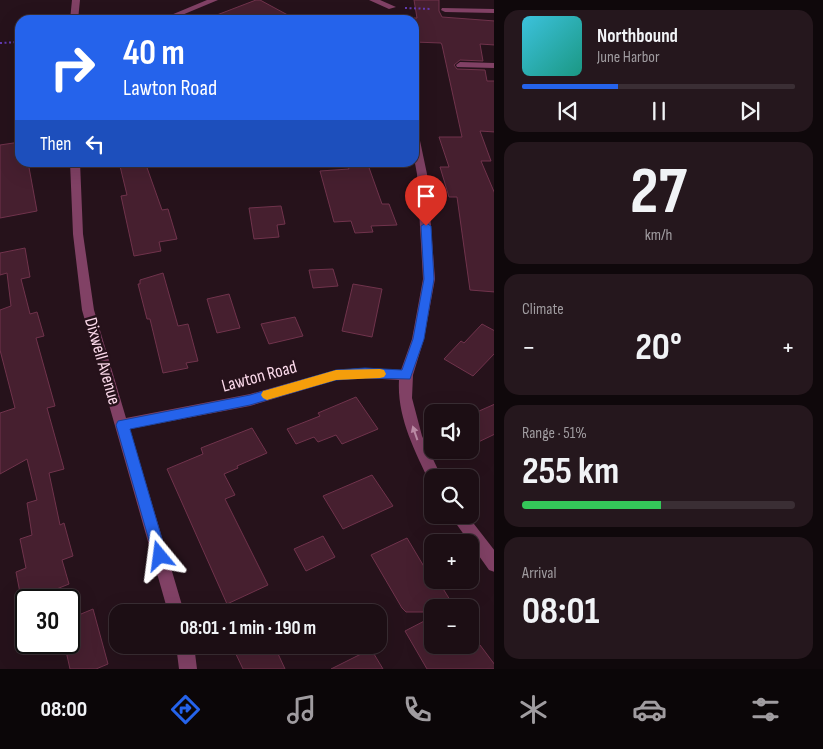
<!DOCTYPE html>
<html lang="en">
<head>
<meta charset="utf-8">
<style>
  :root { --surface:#1c0e14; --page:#25171d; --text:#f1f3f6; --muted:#a09ca0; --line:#3a2e34; --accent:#2563eb }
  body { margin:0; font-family:"Sofia Sans Condensed",sans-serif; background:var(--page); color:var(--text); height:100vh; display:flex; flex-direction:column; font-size:19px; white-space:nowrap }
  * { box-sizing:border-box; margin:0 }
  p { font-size:16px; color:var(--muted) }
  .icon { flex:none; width:28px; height:28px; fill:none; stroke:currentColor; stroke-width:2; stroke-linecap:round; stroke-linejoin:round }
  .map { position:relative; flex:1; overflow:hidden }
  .sheet { display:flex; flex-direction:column; gap:10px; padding:10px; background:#0f080b; width:329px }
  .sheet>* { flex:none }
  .guide { position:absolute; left:15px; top:15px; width:404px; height:152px; border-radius:15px; box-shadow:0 5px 20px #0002,0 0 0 1px var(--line); background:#2563eb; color:#fff; overflow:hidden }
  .fabs { position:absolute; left:424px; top:404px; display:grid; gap:10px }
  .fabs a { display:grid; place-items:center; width:55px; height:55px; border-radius:10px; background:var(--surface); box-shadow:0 5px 20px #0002,0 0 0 1px var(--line); font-size:25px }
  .speed { position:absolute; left:15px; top:589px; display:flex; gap:10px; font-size:25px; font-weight:700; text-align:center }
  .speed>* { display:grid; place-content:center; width:65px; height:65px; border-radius:50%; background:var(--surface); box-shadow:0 5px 20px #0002,0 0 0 1px var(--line); line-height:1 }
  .speed .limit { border:2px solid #111; border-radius:8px; background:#fff; color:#111 }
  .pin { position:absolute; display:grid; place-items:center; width:42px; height:42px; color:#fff; margin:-51px -21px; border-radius:50% 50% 50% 0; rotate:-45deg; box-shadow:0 0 5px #0007 }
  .pin .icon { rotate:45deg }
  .me { position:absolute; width:55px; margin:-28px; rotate:344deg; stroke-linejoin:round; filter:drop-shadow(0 0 4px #0008) }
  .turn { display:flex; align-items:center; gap:18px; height:105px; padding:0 25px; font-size:22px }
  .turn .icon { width:65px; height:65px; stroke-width:2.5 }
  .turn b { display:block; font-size:35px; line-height:42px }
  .then { display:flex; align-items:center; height:48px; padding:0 25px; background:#0003; gap:10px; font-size:19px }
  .big { font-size:38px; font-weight:700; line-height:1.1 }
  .sheet .card { flex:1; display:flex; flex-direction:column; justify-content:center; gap:8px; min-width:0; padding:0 18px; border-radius:15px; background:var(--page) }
  .sheet .dial { align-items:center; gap:0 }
  .dial b { font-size:65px; line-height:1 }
  .song { display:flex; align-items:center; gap:15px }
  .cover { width:60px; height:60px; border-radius:8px; background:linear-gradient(135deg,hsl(190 70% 55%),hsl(170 70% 35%)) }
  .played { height:5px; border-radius:2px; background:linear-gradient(90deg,var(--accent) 35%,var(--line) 35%) }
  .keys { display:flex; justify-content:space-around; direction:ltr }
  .heat { display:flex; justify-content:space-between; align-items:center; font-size:28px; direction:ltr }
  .charge { height:8px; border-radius:4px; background:linear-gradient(90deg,#34c759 51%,var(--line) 0) }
  .trip { position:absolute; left:109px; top:604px; width:278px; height:50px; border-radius:15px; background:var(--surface); box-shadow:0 5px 20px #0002,0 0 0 1px var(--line); font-weight:700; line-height:50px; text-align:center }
  .tab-bar { display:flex; height:80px; justify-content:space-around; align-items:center; background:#0b0608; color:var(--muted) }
  .tab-bar .icon { width:35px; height:35px }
  .tab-bar .on { color:var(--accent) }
  .tab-bar b { font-size:22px; color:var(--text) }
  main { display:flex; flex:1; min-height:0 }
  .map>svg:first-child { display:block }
  .building { fill:#461f2f; stroke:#70334c }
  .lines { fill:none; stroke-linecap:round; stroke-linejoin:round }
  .path { stroke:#623ab0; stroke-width:2; stroke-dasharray:2 2.5; stroke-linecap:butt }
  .minor { fill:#814165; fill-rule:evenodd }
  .oneway { fill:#be8ea8 }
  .route { fill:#2563eb; stroke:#184099 }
  .slow { fill:#f59e0b }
  .labels { text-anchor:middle; stroke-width:5; stroke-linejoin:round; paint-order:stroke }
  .street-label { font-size:18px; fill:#fcdaeb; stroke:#26121b }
</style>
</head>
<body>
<main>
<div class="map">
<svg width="495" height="669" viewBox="0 0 495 669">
  <rect width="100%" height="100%" fill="#26121b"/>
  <path class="building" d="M256 0H260L297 20H209V18Z
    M414 0H439V11L442 17 495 21V45L480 44 483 61 460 60 454 65 457 69 485 70 487 81H495V132L480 131 491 161H481L495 194V292L470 290 457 197H449L440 167H449L439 137H462L442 45 441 43 414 42V18H417Z
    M20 142V162H28L37 211 0 218V145Z
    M119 162H145L162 210 168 209 177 239 159 242 161 251 134 256 121 196 127 195Z
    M346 162H367L382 204H389L397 225 371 226 373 232 355 233 351 221 334 222 320 171 349 169Z
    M281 206 285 224 277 225 279 237 254 239 249 208Z
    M25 248 30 277 21 279 30 314 37 312 44 336 36 338 55 406 47 408 64 469 49 473 60 525 64 523 73 556 62 560 69 584 22 603 16 572 26 568 20 539 32 535 27 503 37 500 27 459 0 474V413L15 408 0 350V310L11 306 7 273 0 275V253Z
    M333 269 338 286 313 288 309 270Z
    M163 273 178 326 188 324 198 361 186 363 188 368 163 373 150 319H147L138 284H140V280Z
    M353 284 382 289 372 337 342 331Z
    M229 294 240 328 217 333 207 299Z
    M295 317 303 336 269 344 261 324Z
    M482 324 495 331V353L473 376 444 359 461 341 464 343Z
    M356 397 378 429 342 444 336 435 318 442 314 437 296 444 287 429 320 416 318 413Z
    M495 404V434L470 446V415Z
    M252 428 267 453 237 466 238 468 224 474 235 495 225 499 268 585 227 604 167 469 203 454 201 448Z
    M372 475 393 506 343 529 323 496Z
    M323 536 335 557 306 571 294 549Z
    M407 538 432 580 440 588 442 587 455 608H432V612H406L402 608 371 555Z
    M93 609 108 664 96 669H70L64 642H69V619Z
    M432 617V645H480L495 665V669H427L405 631Z
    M244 645H274L285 669H243L234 650Z
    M371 649 383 669H331Z"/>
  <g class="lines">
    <path class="path" d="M405 8 432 9
      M0 43 20 42"/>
    <path class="minor" d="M72 0H80L78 20H70Z
      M207 0H218L170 20H159Z
      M369 0H380L396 7 389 9Z
      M442 8 495 9V13L445 12 441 10Z
      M460 62 495 63V68L457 67 456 65Z
      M414 133 419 136 427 174 435 279 424 339 413 375 412 398 422 436 442 478H432V484L430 483C414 449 397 417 399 380L365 378 336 380 250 406 130 429 184 612H168L82 310 73 234 70 162H80L83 234 94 310 126 418 250 394 336 370 365 368 401 370 412 339 423 279 417 174 414 158Z
      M450 515H467L495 551V572L489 570Z
      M176 645H194L197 669H179Z"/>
  </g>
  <defs><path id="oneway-solid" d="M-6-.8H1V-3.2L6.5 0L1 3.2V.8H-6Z" transform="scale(1.25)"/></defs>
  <use class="oneway" href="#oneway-solid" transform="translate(415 433) rotate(-109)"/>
  <path class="route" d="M426 223 431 226 434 279 424 339 410 379 365 378 336 380 250 405 130 429 167 556 165 561 160 563 155 561 116 425 118 421 250 395 336 370 365 368 402 370 413 339 424 279 421 226Z"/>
  <path class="slow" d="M380 369 384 370 386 374 384 377 380 378 336 380 267 400 263 398 261 395 263 391 267 390 336 370Z"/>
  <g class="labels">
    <g class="street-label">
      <text transform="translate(103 361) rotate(74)" y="6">Dixwell Avenue</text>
      <text transform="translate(259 376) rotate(-15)" y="6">Lawton Road</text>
    </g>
  </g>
</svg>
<div class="fabs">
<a><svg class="icon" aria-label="sound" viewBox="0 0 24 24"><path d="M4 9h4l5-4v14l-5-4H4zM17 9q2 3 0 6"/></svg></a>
<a><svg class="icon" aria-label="search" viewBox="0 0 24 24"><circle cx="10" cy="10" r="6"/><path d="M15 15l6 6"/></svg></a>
<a>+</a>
<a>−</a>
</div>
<div class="speed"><div class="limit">30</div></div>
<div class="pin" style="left:426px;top:226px;background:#d93025"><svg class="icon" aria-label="arrive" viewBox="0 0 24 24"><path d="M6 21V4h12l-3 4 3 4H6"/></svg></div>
<svg class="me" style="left:160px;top:556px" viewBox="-20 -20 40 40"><path d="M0-17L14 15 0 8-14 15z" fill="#2563eb" stroke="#fff" stroke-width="4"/></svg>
<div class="trip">08:01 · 1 min · 190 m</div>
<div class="guide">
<div class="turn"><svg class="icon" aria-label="right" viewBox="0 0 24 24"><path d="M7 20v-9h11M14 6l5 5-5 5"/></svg><div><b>40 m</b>Lawton Road</div></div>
<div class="then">Then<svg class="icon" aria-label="left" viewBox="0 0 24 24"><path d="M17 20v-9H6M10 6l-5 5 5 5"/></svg></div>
</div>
</div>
<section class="sheet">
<div class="card">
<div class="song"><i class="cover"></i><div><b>Northbound</b><p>June Harbor</p></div></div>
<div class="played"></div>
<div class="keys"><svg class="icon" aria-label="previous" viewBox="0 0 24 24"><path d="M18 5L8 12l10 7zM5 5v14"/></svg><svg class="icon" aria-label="pause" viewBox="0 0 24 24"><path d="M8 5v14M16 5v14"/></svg><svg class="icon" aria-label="next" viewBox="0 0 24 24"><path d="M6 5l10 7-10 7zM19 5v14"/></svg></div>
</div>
<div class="card dial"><b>27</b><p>km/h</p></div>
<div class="card"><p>Climate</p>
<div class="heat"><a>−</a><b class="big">20°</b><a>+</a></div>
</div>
<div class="card"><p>Range · 51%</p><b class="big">255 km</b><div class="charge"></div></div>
<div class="card"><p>Arrival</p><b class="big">08:01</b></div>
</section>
</main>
<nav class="tab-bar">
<b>08:00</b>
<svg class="icon on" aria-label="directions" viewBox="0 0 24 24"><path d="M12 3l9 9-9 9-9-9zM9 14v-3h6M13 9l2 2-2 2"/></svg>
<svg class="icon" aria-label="music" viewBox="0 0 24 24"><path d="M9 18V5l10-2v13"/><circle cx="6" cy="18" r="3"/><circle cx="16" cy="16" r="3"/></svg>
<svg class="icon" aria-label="phone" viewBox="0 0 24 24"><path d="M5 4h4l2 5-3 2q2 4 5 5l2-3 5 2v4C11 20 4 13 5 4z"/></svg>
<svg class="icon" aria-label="climate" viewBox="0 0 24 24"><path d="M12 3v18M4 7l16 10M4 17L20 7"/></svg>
<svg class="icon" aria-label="car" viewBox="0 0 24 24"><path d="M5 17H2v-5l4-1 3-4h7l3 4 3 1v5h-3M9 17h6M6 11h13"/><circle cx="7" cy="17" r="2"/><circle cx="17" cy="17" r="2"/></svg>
<svg class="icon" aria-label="filters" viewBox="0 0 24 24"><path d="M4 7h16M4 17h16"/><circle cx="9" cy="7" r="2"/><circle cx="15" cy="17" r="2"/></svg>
</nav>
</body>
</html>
